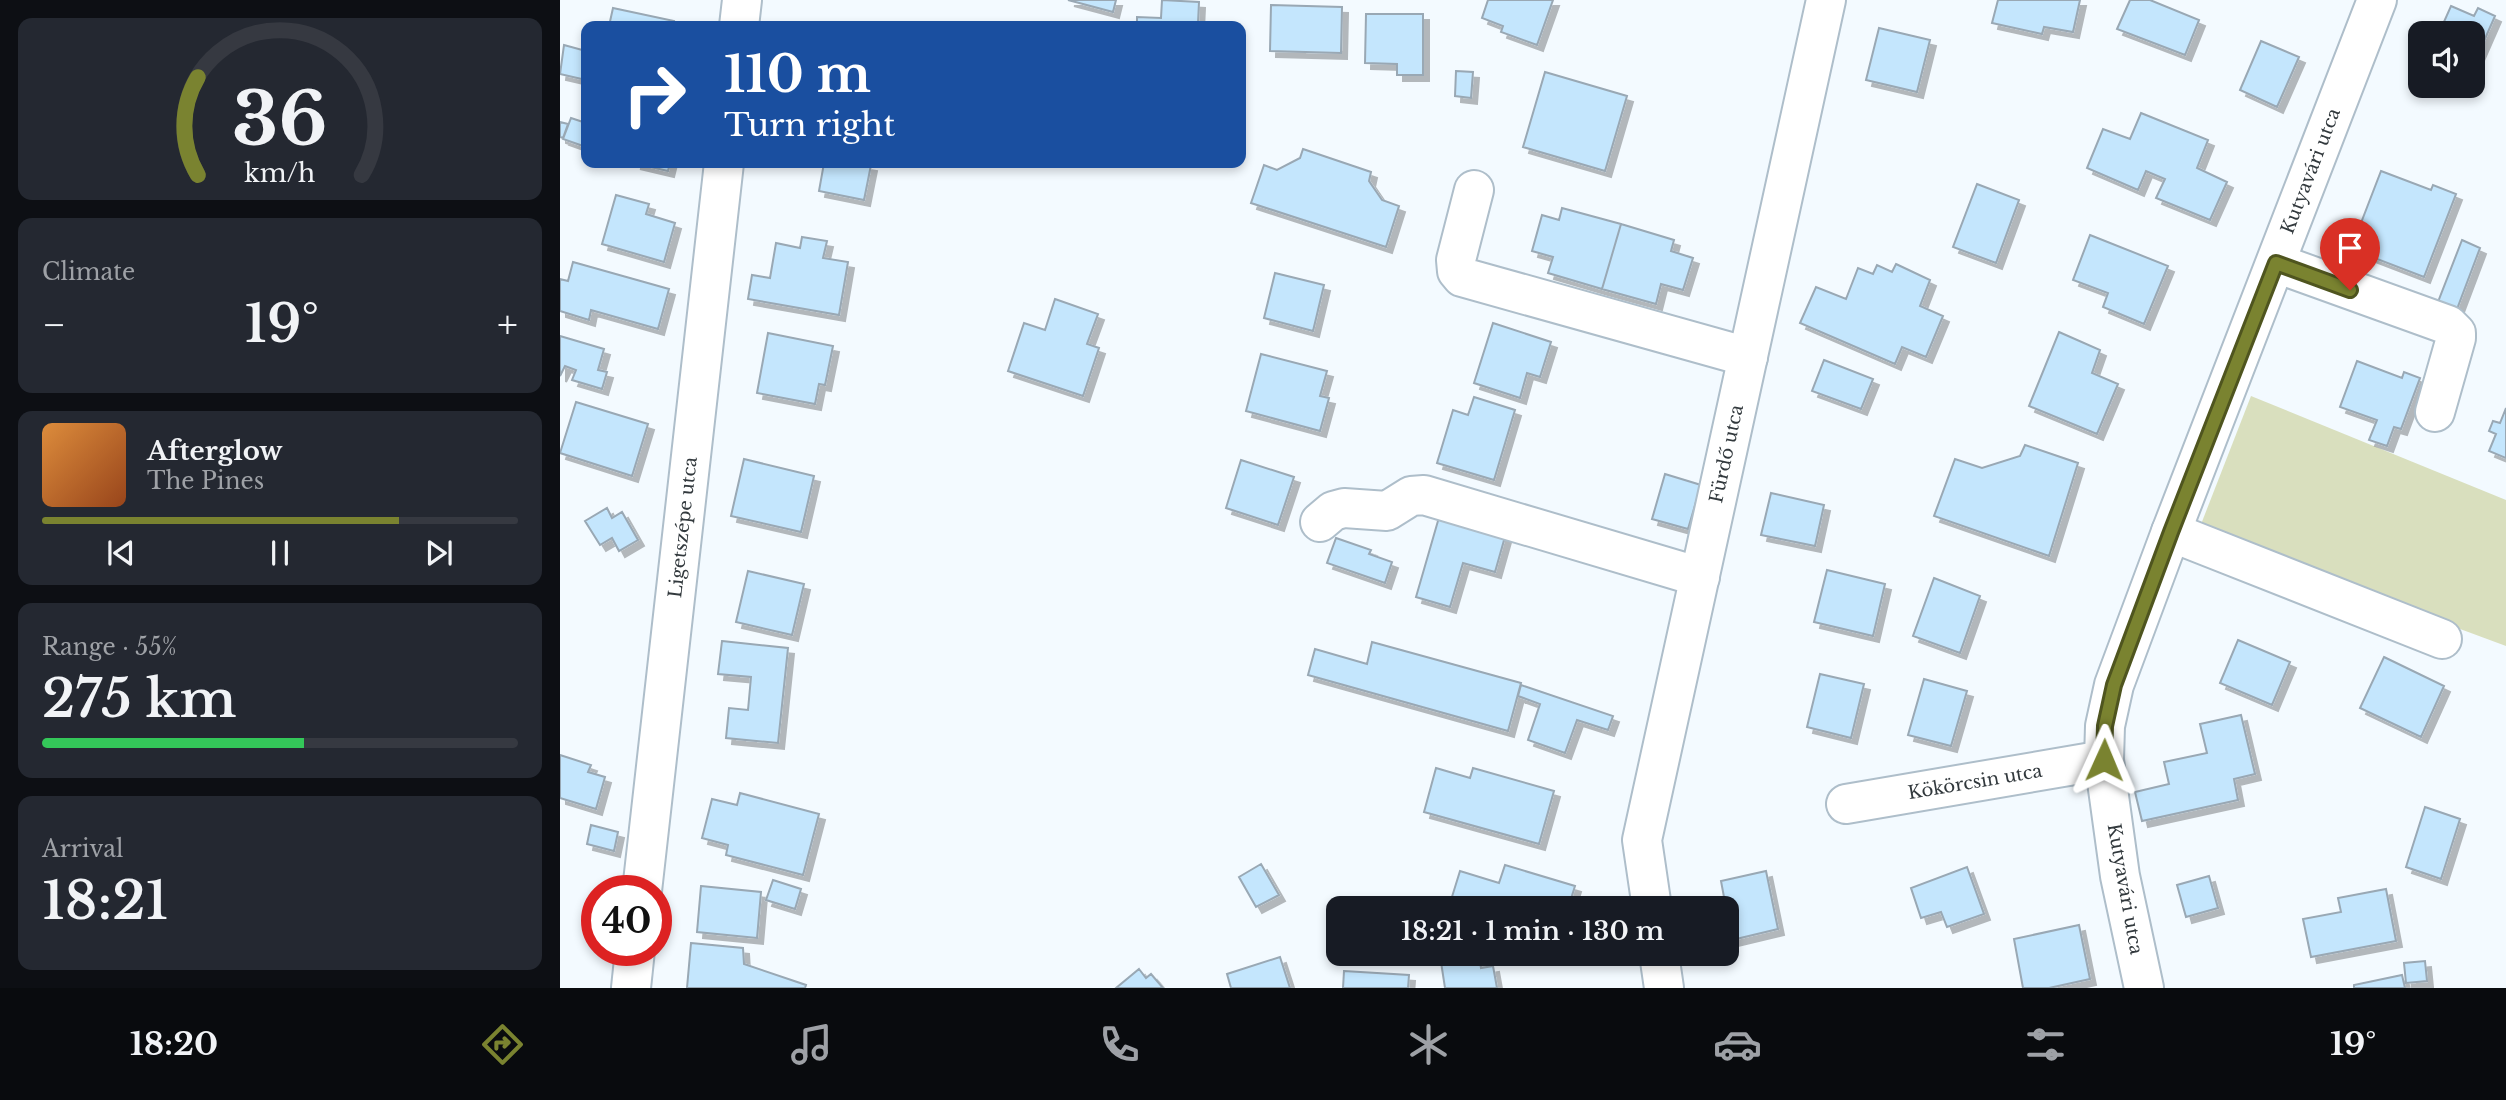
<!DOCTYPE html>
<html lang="en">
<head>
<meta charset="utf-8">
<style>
  :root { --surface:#171b24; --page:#242831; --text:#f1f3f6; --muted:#9ea1a6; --line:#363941; --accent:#7a8330 }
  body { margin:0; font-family:"Libre Baskerville",serif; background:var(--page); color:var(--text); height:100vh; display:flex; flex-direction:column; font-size:26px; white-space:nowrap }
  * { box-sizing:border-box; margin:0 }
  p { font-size:23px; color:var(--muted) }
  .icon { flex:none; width:38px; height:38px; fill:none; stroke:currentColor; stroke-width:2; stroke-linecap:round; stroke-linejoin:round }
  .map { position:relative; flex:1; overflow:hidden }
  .side { display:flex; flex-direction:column; gap:18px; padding:18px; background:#0d0f14; width:560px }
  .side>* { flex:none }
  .banner { position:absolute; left:21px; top:21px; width:665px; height:147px; border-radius:14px; box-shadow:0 4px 10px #0003; background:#1a4fa0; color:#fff; overflow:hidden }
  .controls { position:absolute; left:1848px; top:21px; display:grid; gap:14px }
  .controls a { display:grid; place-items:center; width:77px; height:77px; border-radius:14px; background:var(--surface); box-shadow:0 4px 10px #0003; font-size:35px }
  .speed { position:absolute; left:21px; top:875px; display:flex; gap:14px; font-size:35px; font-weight:700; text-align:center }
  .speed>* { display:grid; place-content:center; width:91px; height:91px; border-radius:50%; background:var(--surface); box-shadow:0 4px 10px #0003; line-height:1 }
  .speed .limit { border:10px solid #d22; background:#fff; color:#111 }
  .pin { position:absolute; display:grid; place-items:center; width:60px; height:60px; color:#fff; margin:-72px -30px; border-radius:50% 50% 50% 0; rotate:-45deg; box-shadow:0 0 7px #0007 }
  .pin .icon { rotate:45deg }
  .me { position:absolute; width:77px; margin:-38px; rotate:1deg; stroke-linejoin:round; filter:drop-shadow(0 0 5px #0008) }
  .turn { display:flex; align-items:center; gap:24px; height:147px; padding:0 28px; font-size:32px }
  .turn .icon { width:91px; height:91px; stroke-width:2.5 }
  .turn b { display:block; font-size:49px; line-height:60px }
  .big { font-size:52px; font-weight:600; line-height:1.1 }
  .side .tile { flex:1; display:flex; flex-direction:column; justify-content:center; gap:10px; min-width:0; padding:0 24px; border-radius:14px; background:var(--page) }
  .side .dial { align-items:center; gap:0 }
  .dial svg { height:182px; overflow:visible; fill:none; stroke:var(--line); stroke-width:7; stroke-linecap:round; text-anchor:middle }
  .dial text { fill:var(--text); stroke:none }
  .song { display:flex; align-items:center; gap:21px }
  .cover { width:84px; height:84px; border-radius:10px; background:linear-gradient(135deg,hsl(30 70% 55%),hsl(20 70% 35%)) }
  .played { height:7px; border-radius:4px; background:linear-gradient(90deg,var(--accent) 75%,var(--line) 75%) }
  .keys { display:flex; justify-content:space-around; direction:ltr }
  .heat { display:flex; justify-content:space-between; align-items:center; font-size:38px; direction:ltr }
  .charge { height:10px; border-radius:5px; background:linear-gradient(90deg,#34c759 55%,var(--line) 0) }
  .trip { position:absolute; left:766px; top:896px; width:413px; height:70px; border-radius:14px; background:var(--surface); box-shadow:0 4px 10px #0003; font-weight:600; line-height:70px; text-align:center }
  .tab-bar { display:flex; height:112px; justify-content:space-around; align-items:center; background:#090b0e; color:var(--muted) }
  .tab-bar .icon { width:49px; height:49px }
  .tab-bar .current { color:var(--accent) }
  .tab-bar b { font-size:32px; color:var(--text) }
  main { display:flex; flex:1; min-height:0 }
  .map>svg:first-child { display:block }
  .green { fill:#d9dfbe }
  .building { fill:#c4e6fd; stroke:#99a8b4; stroke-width:2; filter:url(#shadow) }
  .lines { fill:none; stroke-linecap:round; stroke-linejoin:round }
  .minor-casing { stroke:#aebeca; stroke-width:42 }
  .minor { stroke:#fff; stroke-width:38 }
  .route-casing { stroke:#4f551f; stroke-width:18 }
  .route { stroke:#7a8330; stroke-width:12 }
  .labels { text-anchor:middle; stroke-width:7; stroke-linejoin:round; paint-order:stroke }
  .street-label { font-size:18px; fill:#32393d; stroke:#fff }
</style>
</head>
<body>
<main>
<section class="side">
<div class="tile dial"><svg viewBox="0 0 100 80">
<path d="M14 69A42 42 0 1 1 86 69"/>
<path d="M14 69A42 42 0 0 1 14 26" stroke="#7a8330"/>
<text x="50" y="56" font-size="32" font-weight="700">36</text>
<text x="50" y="72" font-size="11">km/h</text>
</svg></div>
<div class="tile"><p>Climate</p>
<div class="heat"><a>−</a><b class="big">19°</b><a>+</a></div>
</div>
<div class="tile">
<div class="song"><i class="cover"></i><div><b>Afterglow</b><p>The Pines</p></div></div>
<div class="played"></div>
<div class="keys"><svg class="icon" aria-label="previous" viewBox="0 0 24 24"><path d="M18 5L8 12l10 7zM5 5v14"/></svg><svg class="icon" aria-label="pause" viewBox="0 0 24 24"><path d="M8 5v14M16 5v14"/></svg><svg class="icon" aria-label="next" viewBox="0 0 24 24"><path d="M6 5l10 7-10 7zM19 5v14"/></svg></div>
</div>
<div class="tile"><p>Range · 55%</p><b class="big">275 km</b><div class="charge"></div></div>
<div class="tile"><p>Arrival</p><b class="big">18:21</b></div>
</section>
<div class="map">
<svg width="1946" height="988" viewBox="0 0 1946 988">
  <defs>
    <filter id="shadow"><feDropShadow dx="6" dy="6" stdDeviation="0" flood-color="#0004"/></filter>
  </defs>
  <rect width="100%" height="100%" fill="#f3faff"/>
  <path class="green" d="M1691 396 1946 500V646L1638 532Z"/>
  <path class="building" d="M508 0H556L553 12Z
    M602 0 639 2 638 23H655L654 26H577V17L601 18Z
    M928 0H993L977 45 941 32 943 26 922 18Z
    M1438 0H1520L1513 32 1484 27 1482 34 1432 23Z
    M1570 0H1590L1639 20 1625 55 1557 29Z
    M711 5 782 7 781 53 710 51Z
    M1891 6 1914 16 1918 8 1935 16 1913 66V33H1879Z
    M53 8 114 21 113 26H49Z
    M806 14H863V75H837V64L805 63Z
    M1319 28 1370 40 1357 92 1306 80Z
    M1701 41 1739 57 1717 107 1680 90Z
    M4 45 26 51V80L0 74Z
    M896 71 913 72 911 98 895 96Z
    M985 72 1067 96 1045 171 963 147Z
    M1581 113 1648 140 1637 168 1667 182 1650 220 1596 198 1605 179 1586 171 1578 190 1527 168 1543 129 1570 139Z
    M11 118 26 123V147L3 139Z
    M0 122 8 124 3 138 0 137Z
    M743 149 811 172 809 181 822 200 839 206 826 247 691 203 704 165 717 170 740 158Z
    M74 163H110L108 171Z
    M264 163H298L311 165 304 200 259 191Z
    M1821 171 1871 190 1873 185 1896 194 1864 277 1791 249Z
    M1417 184 1459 200 1436 263 1393 247Z
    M56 195 89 204 86 214 115 223 104 262 42 244Z
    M1002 208 1061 224 1042 289 988 273 993 257 972 251 982 215 999 220Z
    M1061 224 1114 240 1111 251 1133 258 1123 290 1101 284 1096 304 1042 289Z
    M1530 235 1608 266 1584 324 1543 307 1548 293 1513 280Z
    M242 237 267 241 263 258 288 262 279 315 188 299 192 275 210 278 216 243 240 248Z
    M1902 240 1920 248 1897 309 1878 302Z
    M13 262 109 289 98 329 31 310 29 320 0 311V279L8 281Z
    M1336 264 1370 280 1360 306 1383 316 1366 357 1342 347 1335 364 1240 323 1256 287 1286 299 1298 268 1313 274 1317 265 1332 272Z
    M715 273 764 285 753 331 704 318Z
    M495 299 538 314 527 344 539 348 523 396 448 371 464 323 485 330Z
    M933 323 991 342 980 377 967 373 960 398 914 383Z
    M1499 332 1540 350 1532 373 1558 384 1537 434 1469 406Z
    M208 333 273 346 265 385 259 384 255 404 197 393Z
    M0 336 44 349 38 370 47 372 42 389 12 380 16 370 5 366 0 376Z
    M701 354 767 371 760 396 769 398 760 431 686 411Z
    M1264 360 1313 379 1301 409 1252 391Z
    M1797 361 1842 378 1844 372 1860 378 1841 429 1834 427 1827 446 1809 440 1817 420 1780 407Z
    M914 397 955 410 934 480 877 463 893 410 908 415Z
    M16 402 88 424 72 476 0 453Z
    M1946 408V458L1929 451 1936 434 1929 431 1933 421 1940 423Z
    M1465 445 1518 463 1489 556 1374 516 1395 459 1422 468 1460 456Z
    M184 459 254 476 241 532 171 516Z
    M681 460 734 477 718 525 666 508Z
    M1105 474 1141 485 1128 529 1092 519Z
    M1211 493 1264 505 1255 546 1201 535Z
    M882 507 948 526 935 572 903 563 890 607 856 597Z
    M47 508 52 518 62 512 78 540 59 551 52 538 40 545 25 521Z
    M776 538 811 550 809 554 832 562 825 583 767 563Z
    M1267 570 1325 584 1313 636 1254 622Z
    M188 571 244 584 232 635 176 622Z
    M1374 578 1420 596 1400 653 1353 636Z
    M1678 640 1730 662 1712 705 1660 683Z
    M162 641 228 648 218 743 166 738 169 708 188 710 191 677 158 674Z
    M812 642 961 683 948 731 748 675 755 649 807 664Z
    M1824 657 1884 686 1861 737 1800 708Z
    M1260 674 1304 684 1291 738 1247 727Z
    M1364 679 1407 691 1391 746 1348 735Z
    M961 685 1053 716 1048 730 1017 720 1005 753 968 740 980 704 958 696Z
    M1681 715 1695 774 1674 779 1678 800 1582 821 1575 792 1609 784 1604 762 1647 753 1640 724Z
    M0 755 31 765 28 772 45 777 36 809 0 798Z
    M876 768 910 778 913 768 994 791 979 844 864 812Z
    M180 793 259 814 243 875 166 855 168 845 142 838 152 799 177 805Z
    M1865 807 1900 819 1881 879 1846 867Z
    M31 825 58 832 54 851 27 844Z
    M701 864 719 895 696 907 679 877Z
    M945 865 1015 886 1008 908H917L891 900 900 871 939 883Z
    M1407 867 1424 914 1387 927 1381 912 1361 918 1351 888Z
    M1206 871 1218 929 1172 940 1161 881Z
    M1649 876 1658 908 1626 917 1617 885Z
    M213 880 241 889 235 909 206 900Z
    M141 886 201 892 197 938 137 932Z
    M1826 889 1836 941 1751 957 1743 919 1781 912 1778 898Z
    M1519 925 1530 979 1489 988H1463L1454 939Z
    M131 943 183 948 184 964 246 985 245 988H127Z
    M919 956 921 968 933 966 937 988H885L881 962Z
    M720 957 730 988H671L667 974Z
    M1865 961 1867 981 1846 983 1844 963Z
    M579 969 586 978 591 974 603 988H556Z
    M784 971 849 975 848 988H783Z
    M1842 975 1845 988H1794V985Z"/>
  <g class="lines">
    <defs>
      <g id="minor">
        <path d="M179 26 182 0"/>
        <path d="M914 190 896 260 897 271 902 277 1188 357"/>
        <path d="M1716 263 1888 325 1896 333V338L1875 412"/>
        <path d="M760 522 773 511 784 508 827 511 851 496 864 495 1140 577"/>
        <path d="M1611 532 1882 639"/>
        <path id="s1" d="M1286 804 1544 760"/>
        <path id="s2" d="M82 891 164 163"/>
        <path id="s3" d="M1092 908 1082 840 1266 0"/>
        <path d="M1099 954 1104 988"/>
        <path d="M71 988 75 950"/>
        <path id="s4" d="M1584 988 1560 876 1544 760 1545 726 1554 685 1611 532 1817 0"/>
      </g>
    </defs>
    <use href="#minor" class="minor-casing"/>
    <use href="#minor" class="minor"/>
  </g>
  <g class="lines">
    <defs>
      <path id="route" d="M1544 760 1545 726 1554 685 1611 532 1716 263 1790 290"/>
    </defs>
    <use href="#route" class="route-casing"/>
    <use href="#route" class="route"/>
  </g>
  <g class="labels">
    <g class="street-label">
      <text dy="6" stroke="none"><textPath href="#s4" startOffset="858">Kutyavári utca</textPath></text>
      <text dy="6" stroke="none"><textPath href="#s3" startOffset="464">Fürdő utca</textPath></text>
      <text dy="6" stroke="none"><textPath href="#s2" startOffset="366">Ligetszépe utca</textPath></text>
      <text dy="6" stroke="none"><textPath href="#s1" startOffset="131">Kökörcsin utca</textPath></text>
      <text transform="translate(1565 889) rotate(80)" y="6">Kutyavári utca</text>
    </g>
  </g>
</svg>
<div class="controls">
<a><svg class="icon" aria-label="sound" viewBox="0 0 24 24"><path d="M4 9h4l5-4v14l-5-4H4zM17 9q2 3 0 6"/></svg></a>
</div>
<div class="speed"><div class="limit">40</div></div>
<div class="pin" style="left:1790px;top:290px;background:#d93025"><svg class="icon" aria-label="arrive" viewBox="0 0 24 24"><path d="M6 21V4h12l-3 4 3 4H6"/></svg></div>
<svg class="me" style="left:1544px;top:760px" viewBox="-20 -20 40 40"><path d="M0-17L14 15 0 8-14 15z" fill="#7a8330" stroke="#fff" stroke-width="4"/></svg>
<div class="trip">18:21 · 1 min · 130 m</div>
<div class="banner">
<div class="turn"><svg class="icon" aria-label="right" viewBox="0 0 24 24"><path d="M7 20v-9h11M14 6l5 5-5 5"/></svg><div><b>110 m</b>Turn right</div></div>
</div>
</div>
</main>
<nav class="tab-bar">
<b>18:20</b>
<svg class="icon current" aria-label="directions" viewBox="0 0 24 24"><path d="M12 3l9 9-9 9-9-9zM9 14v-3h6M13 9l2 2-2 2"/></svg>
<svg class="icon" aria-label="music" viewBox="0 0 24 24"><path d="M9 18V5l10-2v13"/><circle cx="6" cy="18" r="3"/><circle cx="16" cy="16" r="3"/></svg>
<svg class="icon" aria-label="phone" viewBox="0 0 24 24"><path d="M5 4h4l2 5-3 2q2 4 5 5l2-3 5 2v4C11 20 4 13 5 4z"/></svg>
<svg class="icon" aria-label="climate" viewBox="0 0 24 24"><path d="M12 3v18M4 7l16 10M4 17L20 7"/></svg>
<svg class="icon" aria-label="car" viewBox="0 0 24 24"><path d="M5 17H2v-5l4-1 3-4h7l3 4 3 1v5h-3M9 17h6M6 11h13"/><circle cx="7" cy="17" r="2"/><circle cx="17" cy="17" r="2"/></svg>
<svg class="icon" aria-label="filters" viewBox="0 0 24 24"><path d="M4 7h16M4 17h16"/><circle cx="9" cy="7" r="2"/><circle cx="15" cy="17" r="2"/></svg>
<b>19°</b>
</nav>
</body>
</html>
